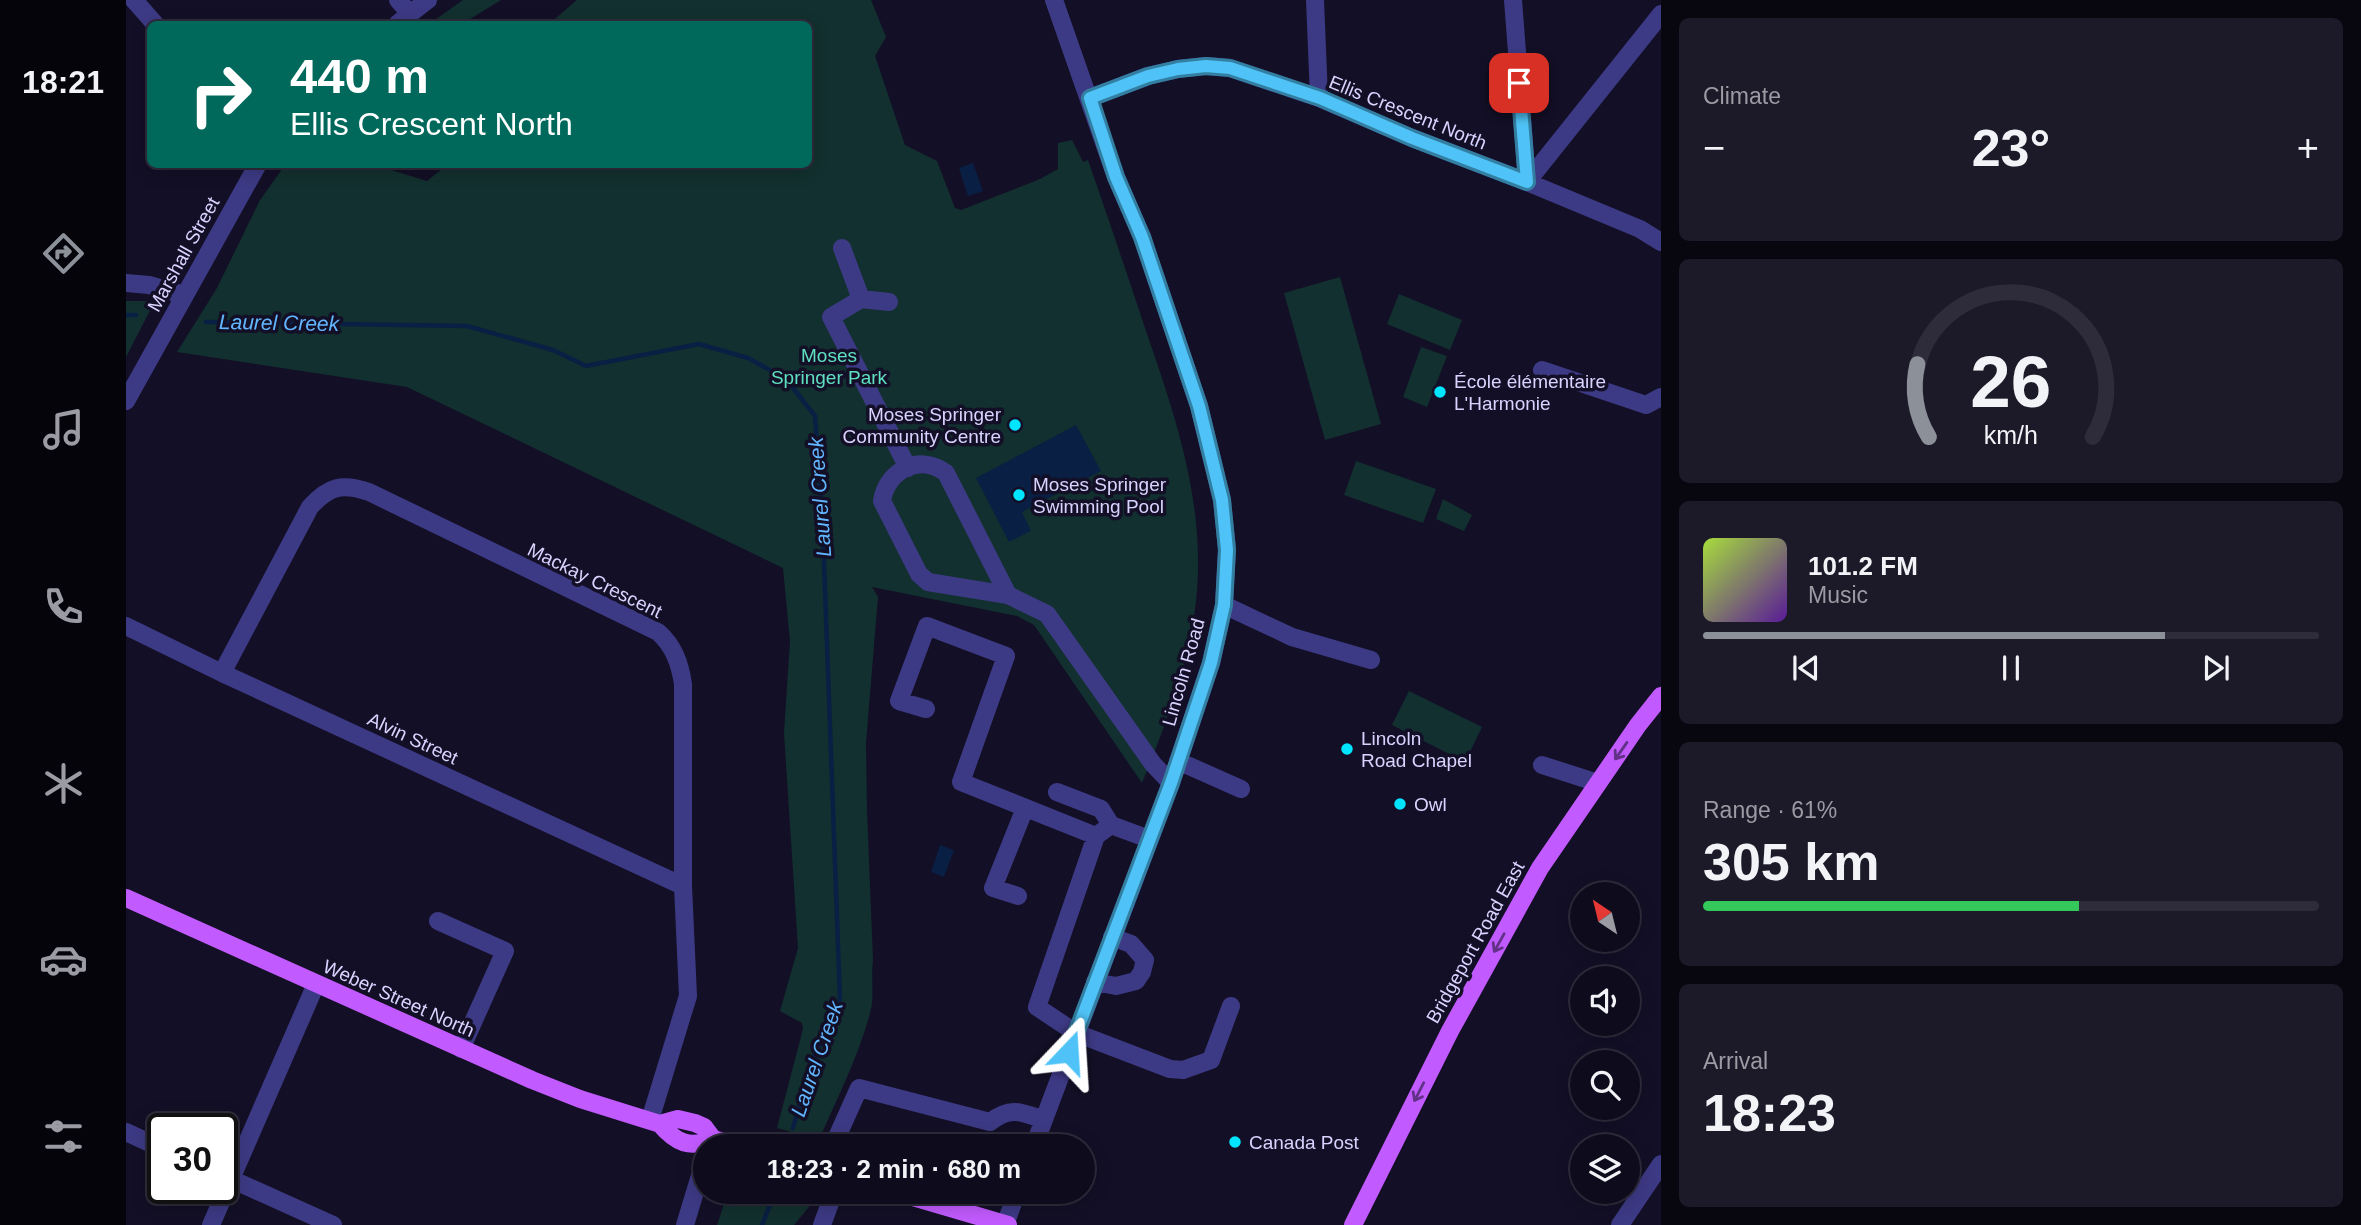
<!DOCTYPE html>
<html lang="en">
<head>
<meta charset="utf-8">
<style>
  :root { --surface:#0e0b1c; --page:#1c1929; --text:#f1f3f6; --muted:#9b9ba3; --line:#2e2b3b; --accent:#8c9099 }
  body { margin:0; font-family:Helvetica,sans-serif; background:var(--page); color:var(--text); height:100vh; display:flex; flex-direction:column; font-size:26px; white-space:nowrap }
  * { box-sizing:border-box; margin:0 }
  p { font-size:23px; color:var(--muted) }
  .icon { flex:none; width:38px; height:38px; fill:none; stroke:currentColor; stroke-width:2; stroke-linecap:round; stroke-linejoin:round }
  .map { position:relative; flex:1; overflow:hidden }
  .sheet { display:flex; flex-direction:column; gap:18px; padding:18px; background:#08060f; width:700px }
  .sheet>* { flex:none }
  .hud { position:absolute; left:21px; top:21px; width:665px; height:147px; border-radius:10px; box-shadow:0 4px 18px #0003,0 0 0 2px var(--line); background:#00695c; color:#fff; overflow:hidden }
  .needle { width:46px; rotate:325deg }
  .buttons { position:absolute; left:1444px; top:882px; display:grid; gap:14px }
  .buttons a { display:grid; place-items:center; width:70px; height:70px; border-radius:50%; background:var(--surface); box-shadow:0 4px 18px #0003,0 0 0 2px var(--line); font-size:35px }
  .speed { position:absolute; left:21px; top:1113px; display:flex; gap:14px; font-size:35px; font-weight:700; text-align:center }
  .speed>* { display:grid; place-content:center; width:91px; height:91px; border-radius:50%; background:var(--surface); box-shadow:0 4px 18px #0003,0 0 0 2px var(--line); line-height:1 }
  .speed .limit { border:4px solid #111; border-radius:10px; background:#fff; color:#111 }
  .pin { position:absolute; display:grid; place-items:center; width:60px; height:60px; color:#fff; margin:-30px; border-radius:14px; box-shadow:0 4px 10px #0006 }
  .me { position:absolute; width:77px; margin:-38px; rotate:20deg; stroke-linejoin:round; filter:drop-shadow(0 0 5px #0008) }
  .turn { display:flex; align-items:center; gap:24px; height:147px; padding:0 28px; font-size:32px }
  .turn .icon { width:91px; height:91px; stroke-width:2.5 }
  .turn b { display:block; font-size:49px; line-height:60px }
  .big { font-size:52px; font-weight:700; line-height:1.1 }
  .sheet .tile { flex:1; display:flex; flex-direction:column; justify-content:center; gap:10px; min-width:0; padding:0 24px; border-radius:10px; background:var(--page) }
  .sheet .dial { align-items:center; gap:0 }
  .dial svg { height:182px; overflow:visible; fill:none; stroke:var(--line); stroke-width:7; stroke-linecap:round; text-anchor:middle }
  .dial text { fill:var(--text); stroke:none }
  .song { display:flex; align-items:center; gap:21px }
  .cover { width:84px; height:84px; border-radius:10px; background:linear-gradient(135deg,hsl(80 70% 55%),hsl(270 70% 35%)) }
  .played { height:7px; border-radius:4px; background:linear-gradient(90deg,var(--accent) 75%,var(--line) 75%) }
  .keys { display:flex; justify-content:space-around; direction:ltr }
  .heat { display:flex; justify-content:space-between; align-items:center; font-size:38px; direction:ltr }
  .charge { height:10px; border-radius:5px; background:linear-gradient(90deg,#34c759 61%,var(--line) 0) }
  .trip { position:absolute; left:567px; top:1134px; width:402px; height:70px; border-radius:35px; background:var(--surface); box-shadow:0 4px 18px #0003,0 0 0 2px var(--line); font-weight:700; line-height:70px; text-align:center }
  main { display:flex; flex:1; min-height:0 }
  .dock { display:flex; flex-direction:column; width:126px; justify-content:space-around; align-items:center; background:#06040b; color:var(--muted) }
  .dock .icon { width:49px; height:49px }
  .dock .on { color:var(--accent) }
  .dock b { font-size:32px; color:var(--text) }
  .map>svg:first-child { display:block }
  .green { fill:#12302f }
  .water { fill:#0a1f44 }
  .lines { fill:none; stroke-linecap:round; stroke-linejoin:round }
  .stream { stroke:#0a1f44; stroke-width:4.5 }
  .minor { stroke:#3d3a85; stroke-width:18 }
  .major { stroke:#c25bff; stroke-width:18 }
  .oneway { stroke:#623188 }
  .route-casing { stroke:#337fa1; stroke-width:18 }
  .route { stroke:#4fc3f7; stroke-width:12 }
  .poi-dot { fill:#00e5ff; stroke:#130f26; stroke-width:2.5 }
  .labels { text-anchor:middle; stroke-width:7; stroke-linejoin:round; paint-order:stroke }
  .street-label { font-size:19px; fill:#d9d4ff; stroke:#130f26 }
  .park-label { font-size:19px; fill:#5fe0c0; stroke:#130f26 }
  .poi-label { font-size:19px; fill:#d9d4ff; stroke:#130f26; text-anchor:start }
  .water-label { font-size:21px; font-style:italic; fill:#62b6ff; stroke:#130f26 }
</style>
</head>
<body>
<main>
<nav class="dock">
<b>18:21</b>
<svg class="icon on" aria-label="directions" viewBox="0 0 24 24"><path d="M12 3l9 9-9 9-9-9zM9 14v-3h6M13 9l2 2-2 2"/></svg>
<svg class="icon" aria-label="music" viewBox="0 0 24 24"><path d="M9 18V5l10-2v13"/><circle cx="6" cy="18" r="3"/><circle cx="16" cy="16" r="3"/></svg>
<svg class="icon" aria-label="phone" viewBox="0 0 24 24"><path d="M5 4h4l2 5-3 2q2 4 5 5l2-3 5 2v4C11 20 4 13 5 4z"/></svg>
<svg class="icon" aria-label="climate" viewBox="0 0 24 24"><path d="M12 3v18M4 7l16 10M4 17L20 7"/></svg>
<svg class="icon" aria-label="car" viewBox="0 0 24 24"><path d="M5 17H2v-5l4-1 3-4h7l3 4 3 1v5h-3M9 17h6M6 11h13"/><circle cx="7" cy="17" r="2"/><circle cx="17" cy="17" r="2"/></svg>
<svg class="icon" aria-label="filters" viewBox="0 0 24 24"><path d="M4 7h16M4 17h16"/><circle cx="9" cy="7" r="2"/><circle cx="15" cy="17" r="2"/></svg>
</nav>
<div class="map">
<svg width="1535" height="1225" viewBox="0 0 1535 1225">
  <rect width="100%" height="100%" fill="#130f26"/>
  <path class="green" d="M337 0H375L336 24H303Z
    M451 0H745L760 37 749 56 779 145 811 161 829 208 835 210 914 179 932 169V143L946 140 957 162 962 160C982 217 1001 274 1020 331 1049 415 1078 499 1071 590 1066 656 1041 722 1016 783L908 625 891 616 746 587 752 597 740 743 741 811 747 960C745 974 748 998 745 1009 734 1054 711 1098 693 1140L651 1128 677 1029 676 1023 654 1011 672 948 658 733 664 641 657 568 281 387 51 352 91 288 134 200 159 165H249L301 181 322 164H682V24H423Z
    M1214 277 1255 424 1199 440 1158 293Z
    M1273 294 1336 320 1324 350 1261 324Z
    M0 301H29L0 357Z
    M1295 347 1321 356 1301 407 1277 397Z
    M1230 461 1310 489 1297 523 1218 495Z
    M1317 499 1346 515 1338 531 1310 519Z
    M1283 691 1356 727 1339 762 1266 725Z
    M602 1192H676L692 1196 668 1225H591Z"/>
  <path class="water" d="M847 163 857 191 842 196 833 168Z
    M950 425 975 471 896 512 905 531 883 542 850 478Z
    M814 845 828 850 818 877 805 872Z"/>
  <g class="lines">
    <path class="stream" d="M0 315H10
      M80 322 341 326 427 350 460 366 573 344 622 358 660 379 689 416 696 508 714 999 684 1067 667 1128
      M636 1225 649 1192"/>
    <path class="minor" d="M8 0 29 24
      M272 0 284 14
      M1189 0 1193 98
      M1387 0 1401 182
      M271 24 302 0
      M964 98 1022 76 1052 69 1080 66 1104 68 1193 98 1286 138 1401 182 1514 229 1535 242
      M1401 182 1535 14
      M716 248 735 299
      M0 283 23 285 58 295
      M763 302 735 299 705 317 782 468
      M1416 370 1520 405 1535 397
      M0 401 132 164
      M882 595 820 473C794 453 761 470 756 501L793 574 802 582 882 595 921 614 1027 764 1045 783
      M1098 605 1166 637 1245 660
      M0 626 96 673 557 886
      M96 673 184 507C203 486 216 483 243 492L532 632C548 646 554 664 557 684V886L562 996 524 1120
      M800 709 773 701 801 626 880 656 835 782 970 836
      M1052 761 1115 789
      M1416 765 1472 783
      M931 792 975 809 985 825 1023 839
      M985 825 970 836 911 1007 950 1033 1044 1069 1057 1070 1085 1060 1105 1006
      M892 896 867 888 899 808
      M312 921 379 951 335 1049
      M969 982 990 986 1010 981 1016 972 1019 960 1005 944 986 937
      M0 1132 37 1149
      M707 1146 733 1088 864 1122C885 1106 895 1112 918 1120
      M908 1146 1045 783 1085 663 1098 605 1101 549 1096 500 1073 406 1016 237 990 177 928 0
      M96 1175 207 1225
      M85 1225 190 984
      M559 1225 579 1159
      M696 1225 708 1192
      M879 1225 891 1192
      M1494 1225 1535 1164"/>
    <path class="major" d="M0 898 406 1080 454 1099 534 1124 552 1119 569 1123 578 1127 587 1139 611 1146
      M534 1124C550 1143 564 1149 587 1139
      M770 1192 882 1225
      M1227 1225 1324 1031 1414 868 1512 725 1535 696"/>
  </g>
  <defs><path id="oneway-shaft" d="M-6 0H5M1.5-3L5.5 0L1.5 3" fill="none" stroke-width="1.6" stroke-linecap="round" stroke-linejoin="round" transform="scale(1.75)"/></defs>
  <g class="oneway">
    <use href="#oneway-shaft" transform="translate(1495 751) rotate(125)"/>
    <use href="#oneway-shaft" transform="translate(1373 943) rotate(119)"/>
    <use href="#oneway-shaft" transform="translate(1293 1092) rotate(117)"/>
  </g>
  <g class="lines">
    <defs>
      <path id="route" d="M943 1052 1045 783 1085 663 1098 605 1101 550 1096 500 1073 406 1016 237 990 177 964 98 1022 76 1052 69 1080 66 1104 68 1194 98 1286 138 1401 182 1393 83"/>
    </defs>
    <use href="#route" class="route-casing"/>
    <use href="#route" class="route"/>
  </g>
  <g class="poi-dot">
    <circle cx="1314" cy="392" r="7"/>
    <circle cx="889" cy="425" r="7"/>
    <circle cx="893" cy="495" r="7"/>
    <circle cx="1221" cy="749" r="7"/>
    <circle cx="1274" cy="804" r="7"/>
    <circle cx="1109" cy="1142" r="7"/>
  </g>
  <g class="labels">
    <g class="street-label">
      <text transform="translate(1282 112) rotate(22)" y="7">Ellis Crescent North</text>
      <text transform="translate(57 254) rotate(-61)" y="7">Marshall Street</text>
      <text transform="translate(469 580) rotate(26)" y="7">Mackay Crescent</text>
      <text transform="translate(1057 672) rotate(-74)" y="7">Lincoln Road</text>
      <text transform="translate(287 738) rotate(25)" y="7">Alvin Street</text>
      <text transform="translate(1349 942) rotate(-61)" y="7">Bridgeport Road East</text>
      <text transform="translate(273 998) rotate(24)" y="7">Weber Street North</text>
    </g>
    <g class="park-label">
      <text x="703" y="362">Moses<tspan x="703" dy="22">Springer Park</tspan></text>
    </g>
    <g class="poi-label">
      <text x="1328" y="388">École élémentaire<tspan x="1328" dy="22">L'Harmonie</tspan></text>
      <text x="875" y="421" text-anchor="end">Moses Springer<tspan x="875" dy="22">Community Centre</tspan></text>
      <text x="907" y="491">Moses Springer<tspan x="907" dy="22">Swimming Pool</tspan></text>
      <text x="1235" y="745">Lincoln<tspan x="1235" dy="22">Road Chapel</tspan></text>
      <text x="1288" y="811">Owl</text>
      <text x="1123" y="1149">Canada Post</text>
    </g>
    <g class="water-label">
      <text transform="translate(153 323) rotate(1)" y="7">Laurel Creek</text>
      <text transform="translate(694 497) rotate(-94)" y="7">Laurel Creek</text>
      <text transform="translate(691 1059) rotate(-71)" y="7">Laurel Creek</text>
    </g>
  </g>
</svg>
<div class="buttons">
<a><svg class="needle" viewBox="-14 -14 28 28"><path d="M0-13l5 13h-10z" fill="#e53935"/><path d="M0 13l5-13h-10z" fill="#9b9ba3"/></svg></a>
<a><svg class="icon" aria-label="sound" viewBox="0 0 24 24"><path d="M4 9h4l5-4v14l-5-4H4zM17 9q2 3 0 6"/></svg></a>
<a><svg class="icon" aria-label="search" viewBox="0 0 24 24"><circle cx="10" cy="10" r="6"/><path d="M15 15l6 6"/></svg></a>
<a><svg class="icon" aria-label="layers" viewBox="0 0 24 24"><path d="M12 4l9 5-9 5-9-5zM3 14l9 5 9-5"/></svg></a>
</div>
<div class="speed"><div class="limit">30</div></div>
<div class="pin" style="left:1393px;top:83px;background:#d93025"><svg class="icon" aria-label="arrive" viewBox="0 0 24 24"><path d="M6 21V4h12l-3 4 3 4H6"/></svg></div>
<svg class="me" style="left:943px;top:1052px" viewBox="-20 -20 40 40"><path d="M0-17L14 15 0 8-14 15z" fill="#4fc3f7" stroke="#fff" stroke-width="4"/></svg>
<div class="trip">18:23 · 2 min · 680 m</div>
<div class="hud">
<div class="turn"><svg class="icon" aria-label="right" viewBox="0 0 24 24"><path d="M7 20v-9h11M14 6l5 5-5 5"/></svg><div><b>440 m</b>Ellis Crescent North</div></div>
</div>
</div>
<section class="sheet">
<div class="tile"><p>Climate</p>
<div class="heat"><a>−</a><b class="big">23°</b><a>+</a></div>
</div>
<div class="tile dial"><svg viewBox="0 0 100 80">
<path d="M14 69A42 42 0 1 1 86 69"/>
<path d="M14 69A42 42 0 0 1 9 37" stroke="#8c9099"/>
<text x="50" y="56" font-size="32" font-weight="700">26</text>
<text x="50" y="72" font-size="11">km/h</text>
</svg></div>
<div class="tile">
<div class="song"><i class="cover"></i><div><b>101.2 FM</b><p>Music</p></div></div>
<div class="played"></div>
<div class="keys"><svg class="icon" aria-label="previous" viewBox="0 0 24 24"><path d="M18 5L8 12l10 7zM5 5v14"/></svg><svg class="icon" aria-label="pause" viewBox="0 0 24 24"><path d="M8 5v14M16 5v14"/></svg><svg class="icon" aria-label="next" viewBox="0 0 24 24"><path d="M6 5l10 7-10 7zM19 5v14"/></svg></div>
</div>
<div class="tile"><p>Range · 61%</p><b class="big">305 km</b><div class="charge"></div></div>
<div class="tile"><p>Arrival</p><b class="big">18:23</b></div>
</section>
</main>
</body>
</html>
